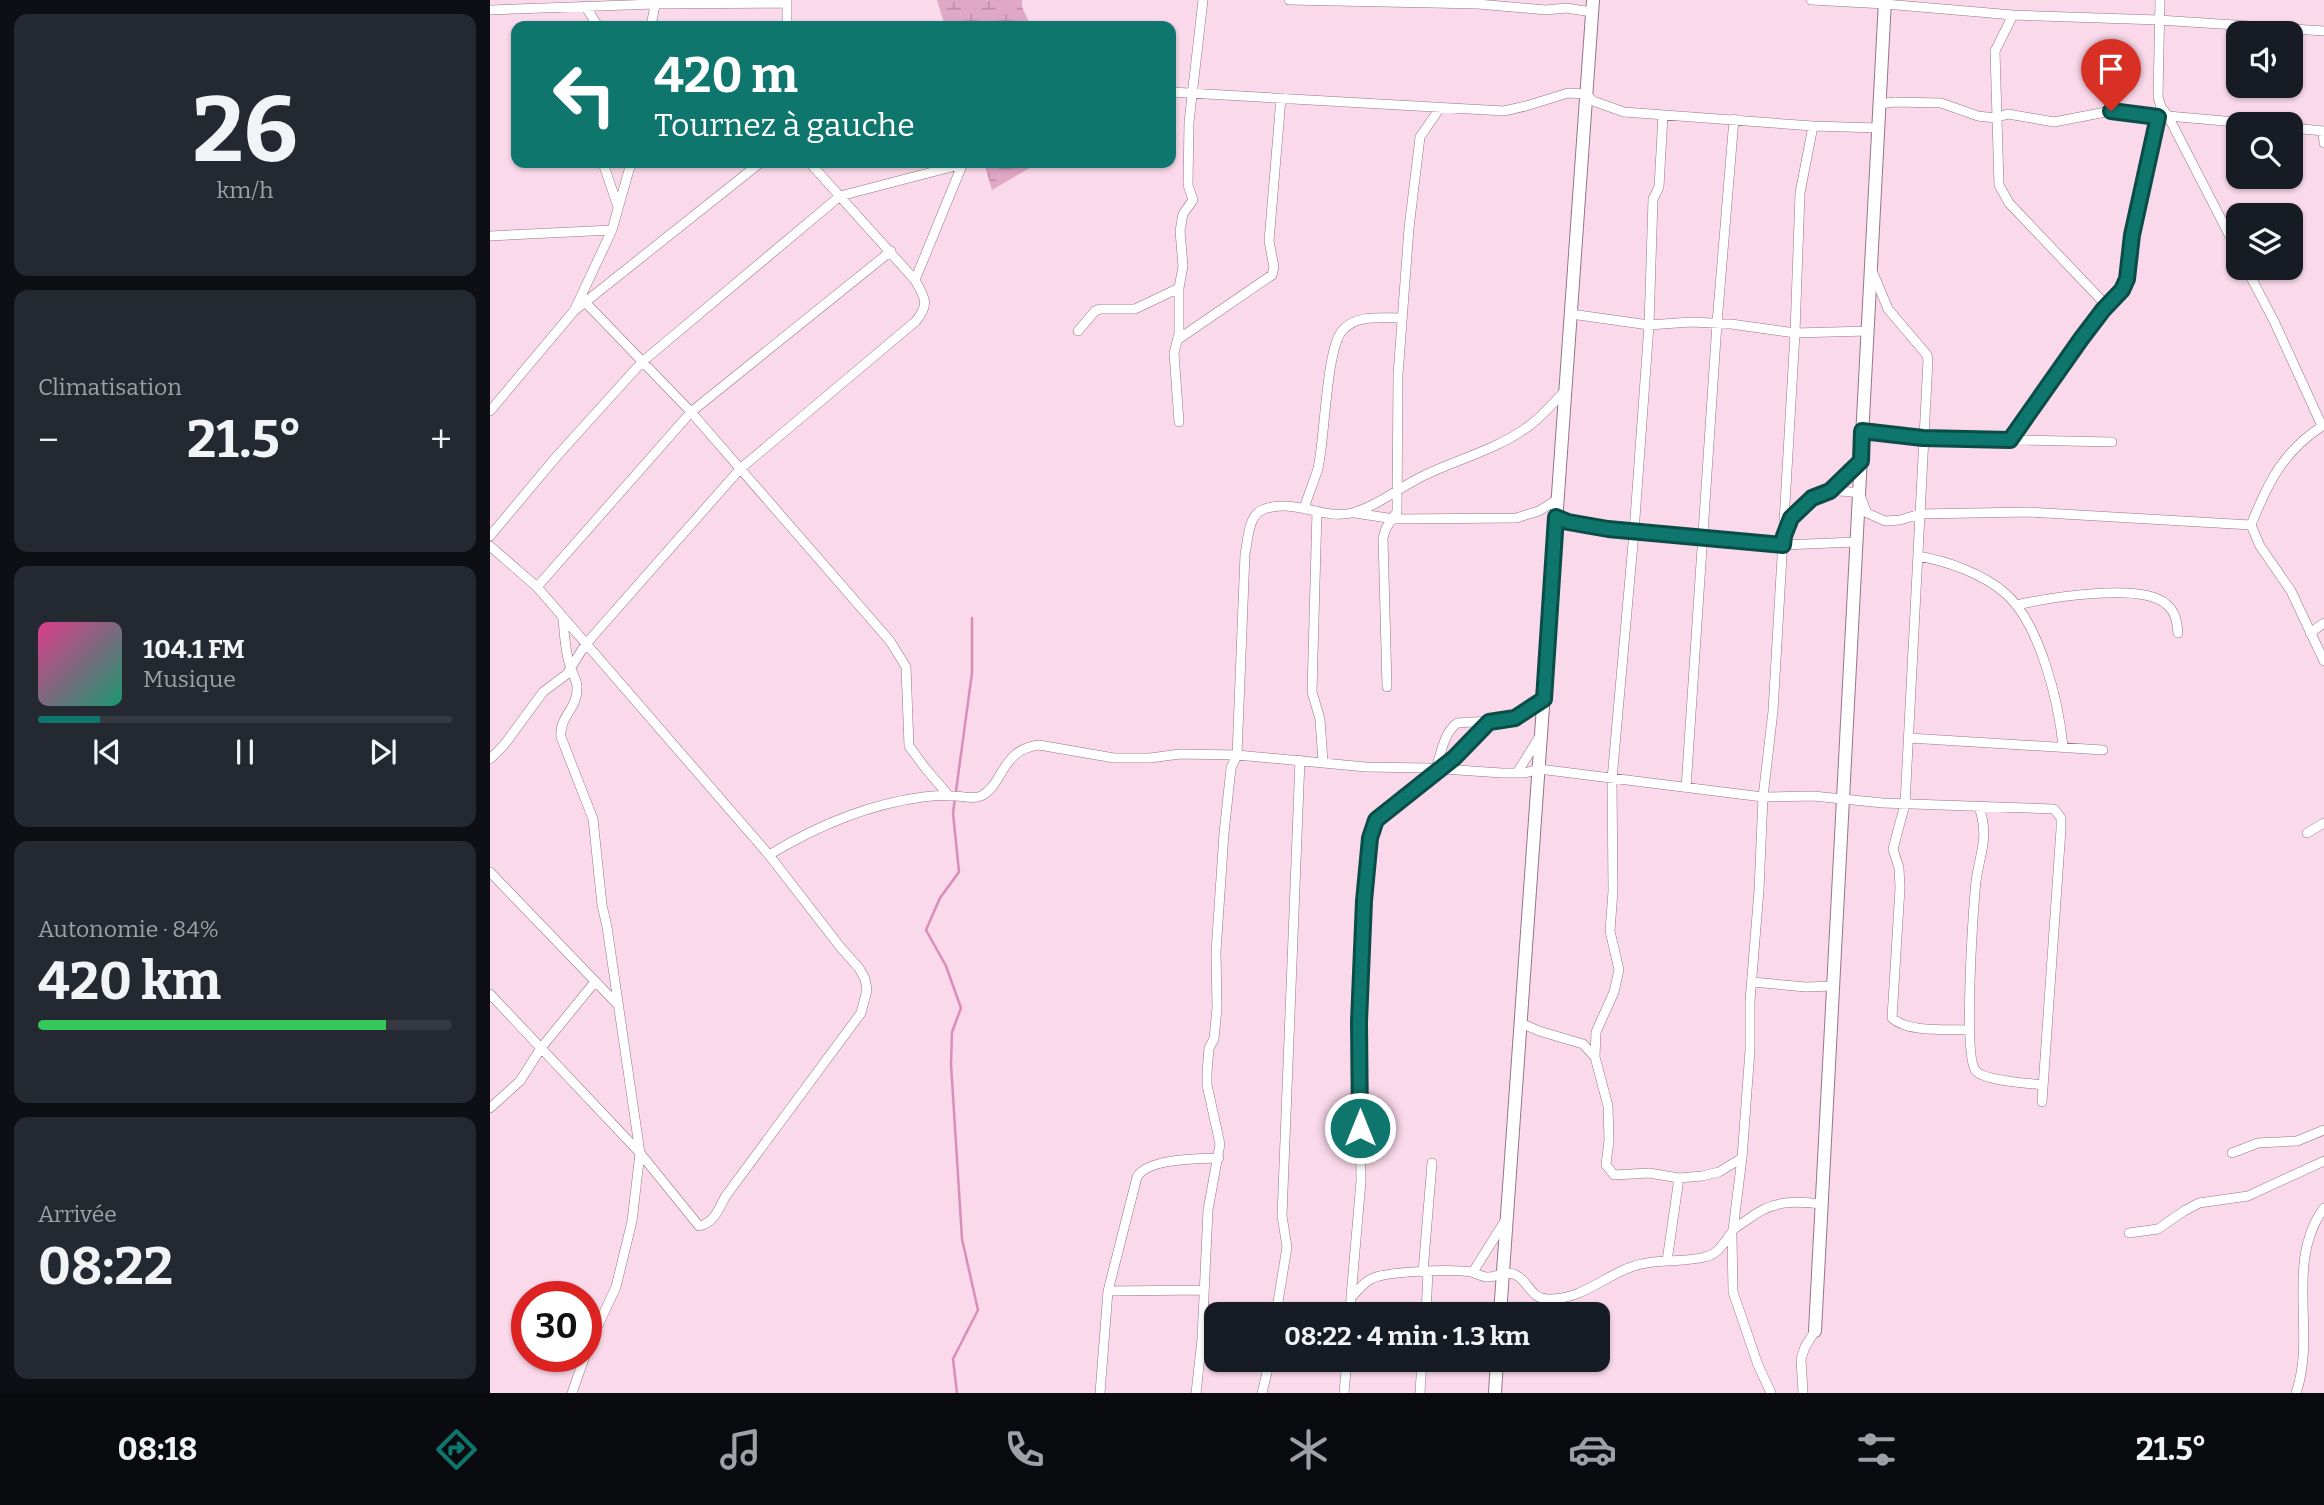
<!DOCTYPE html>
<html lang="fr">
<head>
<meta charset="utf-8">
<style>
  :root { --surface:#171b24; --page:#242831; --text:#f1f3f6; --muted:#9ea1a6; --line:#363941; --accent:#0f766e }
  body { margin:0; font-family:Bitter,serif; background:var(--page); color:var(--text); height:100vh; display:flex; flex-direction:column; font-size:26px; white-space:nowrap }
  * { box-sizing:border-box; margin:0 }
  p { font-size:23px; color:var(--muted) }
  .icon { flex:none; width:38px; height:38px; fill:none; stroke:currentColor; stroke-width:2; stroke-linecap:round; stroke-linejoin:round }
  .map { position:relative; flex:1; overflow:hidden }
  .panel { display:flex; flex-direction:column; gap:14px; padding:14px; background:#0d0f14; width:490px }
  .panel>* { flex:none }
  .hud { position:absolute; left:21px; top:21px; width:665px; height:147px; border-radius:14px; box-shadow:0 2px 5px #0004; background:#0f766e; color:#fff; overflow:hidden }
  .fabs { position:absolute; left:1736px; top:21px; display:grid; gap:14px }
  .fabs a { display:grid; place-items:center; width:77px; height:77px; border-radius:14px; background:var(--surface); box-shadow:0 2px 5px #0004; font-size:35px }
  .speed { position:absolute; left:21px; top:1281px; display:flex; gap:14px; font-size:35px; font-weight:700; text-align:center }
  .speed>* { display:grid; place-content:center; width:91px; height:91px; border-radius:50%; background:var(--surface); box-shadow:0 2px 5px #0004; line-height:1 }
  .speed .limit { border:10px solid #d22; background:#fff; color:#111 }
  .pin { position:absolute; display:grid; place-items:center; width:60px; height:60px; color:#fff; margin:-72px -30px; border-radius:50% 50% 50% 0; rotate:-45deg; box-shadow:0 0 7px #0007 }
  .pin .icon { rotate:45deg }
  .me { position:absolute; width:77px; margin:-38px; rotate:0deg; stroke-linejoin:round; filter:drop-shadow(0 0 5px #0008) }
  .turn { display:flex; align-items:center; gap:24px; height:147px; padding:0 28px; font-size:32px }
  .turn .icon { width:91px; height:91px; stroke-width:2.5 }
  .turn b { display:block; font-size:49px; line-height:60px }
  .big { font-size:52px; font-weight:700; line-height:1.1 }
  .panel .tile { flex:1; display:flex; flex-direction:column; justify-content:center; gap:10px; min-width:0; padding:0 24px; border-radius:14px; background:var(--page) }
  .panel .dial { align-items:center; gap:0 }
  .dial b { font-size:91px; line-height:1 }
  .song { display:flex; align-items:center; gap:21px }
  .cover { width:84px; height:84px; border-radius:10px; background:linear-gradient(135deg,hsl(330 70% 55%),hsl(160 70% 35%)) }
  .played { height:7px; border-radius:4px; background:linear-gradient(90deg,var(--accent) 15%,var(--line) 15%) }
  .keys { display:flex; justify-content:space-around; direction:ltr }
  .heat { display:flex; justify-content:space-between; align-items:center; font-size:38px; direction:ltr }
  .charge { height:10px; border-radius:5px; background:linear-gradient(90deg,#34c759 84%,var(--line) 0) }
  .trip { position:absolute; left:714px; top:1302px; width:406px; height:70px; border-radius:14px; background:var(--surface); box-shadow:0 2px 5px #0004; font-weight:700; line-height:70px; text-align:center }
  .tab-bar { display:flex; height:112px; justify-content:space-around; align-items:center; background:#090b0e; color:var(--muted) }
  .tab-bar .icon { width:49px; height:49px }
  .tab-bar .on { color:var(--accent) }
  .tab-bar b { font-size:32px; color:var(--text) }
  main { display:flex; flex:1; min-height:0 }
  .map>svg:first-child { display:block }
  .wetland { fill:url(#wetland-marsh) }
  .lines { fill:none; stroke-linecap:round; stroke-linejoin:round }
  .stream { stroke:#d98db9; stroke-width:2.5 }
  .street-casing { stroke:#947686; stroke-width:10 }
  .secondary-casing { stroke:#947686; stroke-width:14 }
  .street { stroke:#fff; stroke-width:9 }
  .secondary { stroke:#fff; stroke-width:12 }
  .route-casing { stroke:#0a4d48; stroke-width:18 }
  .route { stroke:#0f766e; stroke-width:12 }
</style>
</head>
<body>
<main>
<section class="panel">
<div class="tile dial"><b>26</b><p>km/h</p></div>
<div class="tile"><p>Climatisation</p>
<div class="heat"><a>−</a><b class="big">21.5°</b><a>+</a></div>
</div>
<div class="tile">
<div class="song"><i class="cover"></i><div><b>104.1 FM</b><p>Musique</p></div></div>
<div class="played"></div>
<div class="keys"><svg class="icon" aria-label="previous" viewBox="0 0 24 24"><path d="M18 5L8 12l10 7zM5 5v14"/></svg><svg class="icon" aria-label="pause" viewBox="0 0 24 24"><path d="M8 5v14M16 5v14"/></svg><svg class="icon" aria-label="next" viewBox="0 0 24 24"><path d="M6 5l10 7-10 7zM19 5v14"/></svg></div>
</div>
<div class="tile"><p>Autonomie · 84%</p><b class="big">420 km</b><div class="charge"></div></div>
<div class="tile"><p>Arrivée</p><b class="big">08:22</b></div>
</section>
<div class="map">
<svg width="1834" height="1393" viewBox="0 0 1834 1393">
  <defs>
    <pattern id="wetland-marsh" width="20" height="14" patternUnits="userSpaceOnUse" patternTransform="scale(1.75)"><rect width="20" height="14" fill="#e0a7c6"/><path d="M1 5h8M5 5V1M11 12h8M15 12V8" fill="none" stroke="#bf8ea9"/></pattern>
  </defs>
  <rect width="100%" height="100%" fill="#fad9ea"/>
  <path class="wetland" d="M447 0H532V7L541 26H455Z
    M494 163H548L502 190Z"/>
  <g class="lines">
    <path class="stream" d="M467 1393 463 1359 488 1310 472 1239 461 1064 462 1032 471 1008 456 966 436 930 450 898 469 872 463 813 482 673V618"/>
    <defs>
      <path id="street" d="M297 0V26
        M799 0 988 4 1056 10 1076 8 1102 12
        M1321 0 1395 4 1523 15 1669 20 1834 31
        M1670 0 1668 97 1671 107 1678 116 1768 124
        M95 6 108 26
        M0 10 165 4 297 3
        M1523 15 1505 51 1509 185 1519 203 1617 306
        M161 26 166 0
        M681 92 1014 111 1036 106 1078 93 1096 94 1103 101 1134 112 1323 126 1388 128
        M1389 104 1405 102 1451 103 1488 116 1505 118 1518 114 1564 122 1621 111 1668 117
        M1678 116 1748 252
        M1801 128 1834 131
        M1833 131 1834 143
        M113 163 128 207
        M0 236 122 230
        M1756 268 1784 321 1832 426
        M1383 273 1398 309 1437 355 1438 360 1415 804 1403 849 1409 868 1410 888 1402 1018C1418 1033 1459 1029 1480 1030
        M425 280 473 163
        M95 302 201 412 400 641 416 667 419 746 436 769 459 796
        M84 311 122 230 141 163
        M1081 314 1159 325 1201 322 1241 324 1305 333 1378 331
        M588 331 605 311 610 309H645L689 288
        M687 340 782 275 784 267 779 241 791 98
        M0 411 84 311 270 163
        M689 422 684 353 689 334V288L693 266 690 231 693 214 703 200 698 185 699 122 713 0
        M1372 431 1433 438 1622 442
        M1520 441 1591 339 1613 310 1632 290 1637 279 1642 235 1671 107
        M1340 491 1371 461
        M814 509C818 495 824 482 828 468 835 439 836 350 852 331 865 314 893 318 912 318
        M827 511 822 692 830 719 833 762
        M865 513 904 519 1026 518 1049 511 1068 499
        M1066 517 1078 522 1118 529 1293 545 1366 542
        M1761 525C1778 482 1794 450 1834 425
        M1297 529C1303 512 1321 494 1339 491 1348 490 1360 492 1369 493L1377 513 1395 521 1410 520 1430 514 1538 512 1761 525 1770 546 1801 591 1834 661
        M0 536 67 456 152 362 350 196 473 164
        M0 546 47 587 279 855 351 948 369 968 375 979 377 990 371 1013 235 1197C229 1209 223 1224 209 1226L150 1153 0 994
        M1428 556C1457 561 1494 574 1516 594 1550 624 1569 703 1573 747
        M47 587 201 412 401 251
        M1526 605C1558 598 1651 582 1676 604 1686 612 1687 622 1688 633
        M73 617C74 634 75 650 80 666 82 673 87 680 87 687 88 709 69 716 71 737L103 819 112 905 117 927 150 1153 142 1221 126 1287 96 1351
        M1820 633 1834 623
        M897 687 893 538 896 528 907 512 908 375 919 228 930 137 950 108
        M1419 738 1613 750
        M0 759 14 745 53 692 77 674 95 645 250 469 426 321C440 304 435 298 425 280L320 163
        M946 769C951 753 954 733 967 723L1016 720 1025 718 1054 699
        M1027 773 1050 736
        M1196 788 1227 323 1244 119
        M1489 807C1501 841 1487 857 1485 891 1483 917 1473 1058 1486 1071 1495 1081 1538 1083 1553 1085
        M1817 833 1834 823
        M279 855C325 827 379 804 433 797 443 796 455 795 465 796 474 796 482 800 491 796 513 786 511 749 549 745L624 758H660L690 754 747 755 876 767 938 768 1012 773H1035L1049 769 1273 797 1323 796 1393 803 1564 809 1571 818V829L1552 1102
        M0 872 129 1006
        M1262 982 1316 987 1343 986
        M1031 1023 1049 1031 1093 1044 1105 1057 1118 1106 1119 1140 1116 1165 1124 1175 1159 1173 1189 1178 1212 1176 1229 1172 1252 1158
        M1105 1057 1106 1032 1124 992 1129 970 1120 931 1123 891 1122 779 1144 532 1159 325 1163 199 1169 187 1173 115
        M0 1108 30 1081 51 1048 104 983
        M1742 1153 1768 1143 1807 1141 1834 1130
        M1243 1230 1252 1158 1260 1050V1001L1269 890 1273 797 1283 711 1305 333 1310 193 1323 126
        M1639 1233 1668 1229 1694 1211 1709 1203 1758 1196 1834 1161
        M1242 1236 1243 1292 1268 1365 1281 1393
        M1177 1261 1189 1178
        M933 1272 942 1163
        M983 1272 1015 1221
        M618 1291 714 1290
        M861 1297 871 1181 869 1022 874 901 880 838 890 815 964 758 999 722
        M786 1314 797 1247 792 1216 810 760
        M860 1314 861 1297C867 1292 873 1283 881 1279 896 1271 962 1269 981 1272 985 1273 990 1276 996 1277 1008 1278 1013 1269 1026 1275 1039 1282 1041 1299 1058 1299 1091 1300 1113 1277 1141 1267 1165 1258 1191 1263 1215 1257 1230 1254 1236 1239 1244 1229 1248 1225 1253 1223 1257 1220 1281 1201 1303 1200 1332 1204
        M936 1314 938 1272
        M82 1393 95 1356
        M610 1393 618 1291 647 1177C658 1158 708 1159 729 1158
        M706 1393 712 1339 718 1210 730 1144 717 1085V1073L719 1048 724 1039 727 1008 726 952 734 833 741 768 747 755 755 554C758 541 758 516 772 510 801 497 833 520 862 513 885 507 908 489 929 478 964 460 1004 451 1036 428 1051 418 1063 403 1075 391
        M772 1393 780 1360
        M854 1393 857 1360
        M930 1393 932 1360
        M1313 1393 1311 1359 1315 1347 1325 1331
        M1806 1393C1827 1333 1794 1263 1834 1208"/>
      <path id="secondary" d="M1010 1314 1103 0
        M1325 1331 1395 0
        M1005 1393 1007 1360"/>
    </defs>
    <use href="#street" class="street-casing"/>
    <use href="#secondary" class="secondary-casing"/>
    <use href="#street" class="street"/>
    <use href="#secondary" class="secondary"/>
  </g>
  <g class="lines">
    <defs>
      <path id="route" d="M870 1128 869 1022 874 901 880 838 886 820 964 758 999 722 1025 718 1054 699 1066 517 1078 522 1118 529 1293 545 1294 536 1301 518 1322 498 1340 491 1371 461 1372 431 1433 438 1520 440 1591 339 1613 310 1632 290 1637 279 1642 235 1668 117 1621 111"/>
    </defs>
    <use href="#route" class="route-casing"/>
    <use href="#route" class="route"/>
  </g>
</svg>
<div class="fabs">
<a><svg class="icon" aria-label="sound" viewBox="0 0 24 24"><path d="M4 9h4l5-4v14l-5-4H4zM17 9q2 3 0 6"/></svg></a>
<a><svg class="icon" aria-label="search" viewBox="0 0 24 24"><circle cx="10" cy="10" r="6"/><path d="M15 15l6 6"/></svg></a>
<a><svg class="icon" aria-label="layers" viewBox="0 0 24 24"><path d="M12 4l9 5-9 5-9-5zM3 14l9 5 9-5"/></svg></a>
</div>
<div class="speed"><div class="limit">30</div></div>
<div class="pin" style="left:1621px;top:111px;background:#d93025"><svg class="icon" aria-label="arrive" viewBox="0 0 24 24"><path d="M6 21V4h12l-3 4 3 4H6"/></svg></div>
<svg class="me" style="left:870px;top:1128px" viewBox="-20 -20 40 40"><circle r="17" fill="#0f766e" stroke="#fff" stroke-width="3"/><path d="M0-11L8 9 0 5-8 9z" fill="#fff"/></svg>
<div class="trip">08:22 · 4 min · 1.3 km</div>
<div class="hud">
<div class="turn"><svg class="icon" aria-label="left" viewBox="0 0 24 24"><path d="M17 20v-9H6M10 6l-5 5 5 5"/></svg><div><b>420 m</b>Tournez à gauche</div></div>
</div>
</div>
</main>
<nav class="tab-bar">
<b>08:18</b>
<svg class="icon on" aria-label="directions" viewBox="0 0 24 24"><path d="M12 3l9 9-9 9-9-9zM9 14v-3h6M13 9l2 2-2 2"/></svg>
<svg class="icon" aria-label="music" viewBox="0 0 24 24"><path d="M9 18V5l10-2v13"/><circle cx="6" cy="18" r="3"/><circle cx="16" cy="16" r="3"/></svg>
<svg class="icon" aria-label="phone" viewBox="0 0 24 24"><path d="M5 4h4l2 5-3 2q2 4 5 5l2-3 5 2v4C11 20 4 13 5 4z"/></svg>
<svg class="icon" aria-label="climate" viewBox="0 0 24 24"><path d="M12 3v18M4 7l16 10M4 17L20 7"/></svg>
<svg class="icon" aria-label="car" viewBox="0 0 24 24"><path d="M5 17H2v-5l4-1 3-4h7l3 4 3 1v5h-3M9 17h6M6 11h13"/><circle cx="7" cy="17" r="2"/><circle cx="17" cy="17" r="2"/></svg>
<svg class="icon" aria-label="filters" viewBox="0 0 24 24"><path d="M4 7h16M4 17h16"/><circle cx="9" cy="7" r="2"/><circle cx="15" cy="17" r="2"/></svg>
<b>21.5°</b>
</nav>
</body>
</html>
